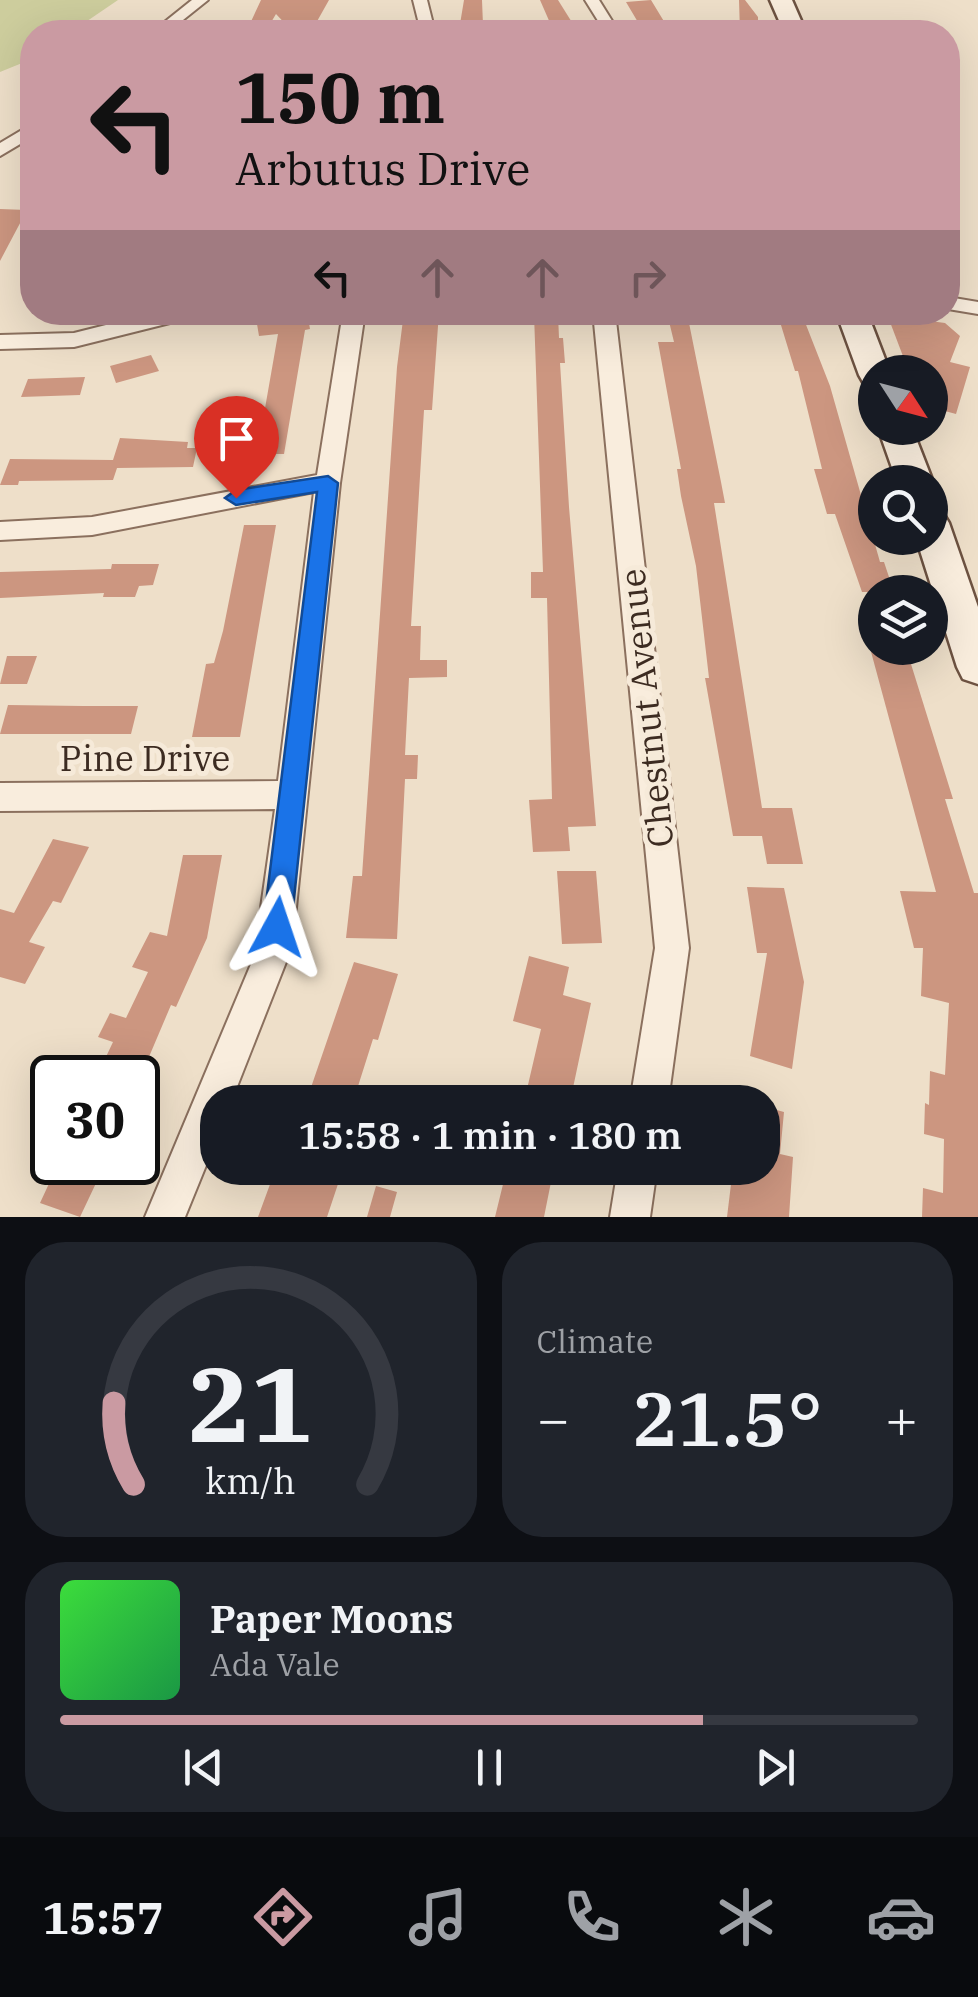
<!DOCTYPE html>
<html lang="en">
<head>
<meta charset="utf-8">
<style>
  :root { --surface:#171b24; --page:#20242c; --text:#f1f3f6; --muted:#9ea1a6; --line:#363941; --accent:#ca9aa2 }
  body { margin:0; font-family:"IBM Plex Serif",serif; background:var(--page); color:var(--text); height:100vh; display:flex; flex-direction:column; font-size:38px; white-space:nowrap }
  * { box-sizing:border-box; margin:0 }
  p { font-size:32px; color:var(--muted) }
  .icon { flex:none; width:55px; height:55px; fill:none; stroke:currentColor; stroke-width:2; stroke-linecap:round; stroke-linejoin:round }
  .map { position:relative; height:1217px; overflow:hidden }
  .drawer { display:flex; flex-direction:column; gap:25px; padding:25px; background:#0d0f14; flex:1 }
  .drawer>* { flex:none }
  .guide { position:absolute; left:20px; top:20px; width:940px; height:305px; border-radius:40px; box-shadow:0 10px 40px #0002; background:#ca9aa2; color:#111; overflow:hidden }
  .needle { width:65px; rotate:126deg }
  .fabs { position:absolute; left:858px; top:355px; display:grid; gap:20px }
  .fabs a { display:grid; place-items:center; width:90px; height:90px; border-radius:50%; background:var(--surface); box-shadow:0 10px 40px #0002; font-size:50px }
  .speed { position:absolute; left:30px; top:1055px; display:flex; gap:20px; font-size:50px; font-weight:700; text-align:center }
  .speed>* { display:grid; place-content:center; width:130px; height:130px; border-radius:50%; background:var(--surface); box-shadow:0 10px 40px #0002; line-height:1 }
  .speed .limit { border:5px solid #111; border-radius:15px; background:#fff; color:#111 }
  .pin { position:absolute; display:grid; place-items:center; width:85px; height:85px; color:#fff; margin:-102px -42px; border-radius:50% 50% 50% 0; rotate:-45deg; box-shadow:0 0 10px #0007 }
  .pin .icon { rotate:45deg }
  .me { position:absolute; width:110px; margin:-55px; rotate:5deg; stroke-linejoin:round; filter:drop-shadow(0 0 8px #0008) }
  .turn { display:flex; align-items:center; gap:35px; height:210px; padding:0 50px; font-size:45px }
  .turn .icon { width:130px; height:130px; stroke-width:2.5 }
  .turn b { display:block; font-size:70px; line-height:85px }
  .lanes { display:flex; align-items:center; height:95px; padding:0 50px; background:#0003; justify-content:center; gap:50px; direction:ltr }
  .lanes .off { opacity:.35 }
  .big { font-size:75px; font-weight:600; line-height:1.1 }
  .drawer .tile { flex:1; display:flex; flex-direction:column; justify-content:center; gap:15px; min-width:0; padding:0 35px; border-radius:40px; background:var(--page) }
  .drawer .dial { align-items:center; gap:0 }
  .dial svg { height:260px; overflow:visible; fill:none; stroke:var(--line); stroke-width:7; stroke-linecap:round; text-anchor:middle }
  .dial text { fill:var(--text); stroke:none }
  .song { display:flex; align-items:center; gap:30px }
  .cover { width:120px; height:120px; border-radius:15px; background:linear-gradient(135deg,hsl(120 70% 55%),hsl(140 70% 35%)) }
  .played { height:10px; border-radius:5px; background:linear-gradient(90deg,var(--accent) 75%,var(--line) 75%) }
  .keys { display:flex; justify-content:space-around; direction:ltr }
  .heat { display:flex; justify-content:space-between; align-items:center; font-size:55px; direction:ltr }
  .drawer .tiles { flex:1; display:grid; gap:25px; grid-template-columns:1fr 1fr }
  .tile:last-child { grid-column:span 2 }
  .trip { position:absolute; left:200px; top:1085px; width:580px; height:100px; border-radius:40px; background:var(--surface); box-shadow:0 10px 40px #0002; font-weight:600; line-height:100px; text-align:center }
  .menu { display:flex; height:160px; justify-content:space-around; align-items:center; background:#090b0e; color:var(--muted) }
  .menu .icon { width:70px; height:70px }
  .menu .selected { color:var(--accent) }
  .menu b { font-size:45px; color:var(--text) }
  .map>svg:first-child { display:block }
  .green { fill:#cdcd9d }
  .building { fill:#cc9680 }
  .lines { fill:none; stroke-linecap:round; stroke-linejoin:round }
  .street-casing { stroke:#8b705e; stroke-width:4 }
  .secondary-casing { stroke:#6d5241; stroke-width:5 }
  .street { fill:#f9eddd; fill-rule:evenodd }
  .secondary { fill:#f9eddd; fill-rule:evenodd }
  .route { fill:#1a73e8; stroke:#114b97; stroke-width:2.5 }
  .labels { text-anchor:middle; stroke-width:10; stroke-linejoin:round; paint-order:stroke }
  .street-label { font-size:35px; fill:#3c2b21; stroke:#f6ead9 }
</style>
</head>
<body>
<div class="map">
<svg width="978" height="1217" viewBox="0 0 978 1217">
  <rect width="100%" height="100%" fill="#eedfc9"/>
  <path class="green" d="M0 0H118L71 32H32V59L0 72Z"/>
  <path class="building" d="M261 0H329L311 32H293L276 14 267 29 248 28Z
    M464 0H482L483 25 460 24Z
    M540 0H558L578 32H554Z
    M651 0 668 28 642 29 626 2Z
    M739 0H745L758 17V32H740Z
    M0 209 27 210 0 261Z
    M307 312 310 329 305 330 284 454H257L278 334 259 336 256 318Z
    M404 312H439L432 410H424L411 626H421L420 660H447V677L409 678 405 755H418L417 779H405L397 939 346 938 353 876H362L397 367Z
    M777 312H801L830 386 880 562H884L894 592H862L835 514H827L814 469H822L798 371H795Z
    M667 313H687L721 482 725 503H714L762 808H792L803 864H767L762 836H733L705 678H709L696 566 681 496 677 469H681L658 342H674Z
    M534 314H558L559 338H563L565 363H560L569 507 596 826 568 827 570 851 533 852 529 800 552 799 547 598H531V572H543Z
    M900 317 945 323 960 336 950 362 970 367 956 414 930 407V372H909L890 322Z
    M151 355 159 371 116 383 110 366Z
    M85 377 80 395 21 397 28 379Z
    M120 438 188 442 187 448H197L193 467 117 468 113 480 19 481 18 485H0L10 459 113 460Z
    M244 525H276L240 737H192L206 664 214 663 223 631Z
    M112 564H159L153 585 139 586 135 597H103L104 593 0 598V572L111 569Z
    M870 648H906L953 799H945L974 893H978V1217H922L923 1188 943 1193 944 1139 924 1134 925 1103 929 1105 930 1071 945 1075 949 1003 921 996 923 948H914L900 891 936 892Z
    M7 656H37L27 684H0Z
    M8 705 83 706H138L131 734H0Z
    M53 839 89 847 61 903 53 901 29 942 45 947 25 984 0 977V909L14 913Z
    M183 855H222L207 938 176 1007 171 1005 140 1078H96L113 1042 98 1037 110 1013 126 1018 148 972 132 967 150 932 167 936Z
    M557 871H596L602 943 562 944Z
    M747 887 784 888 804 982 792 1069 750 1056 767 953H757Z
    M529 956 569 967 563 995 591 1003 570 1102H524L541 1029 513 1021Z
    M354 962 398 974 378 1040 373 1039 353 1102H306Z
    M762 1106 784 1112 780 1154 793 1157 789 1217H727L733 1168H762Z
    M59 1162H106L80 1217 40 1203Z
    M276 1168 338 1184 327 1217H258Z
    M507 1168H536L535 1172 552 1177 544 1217H495Z
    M376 1186 397 1192 390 1217H367Z"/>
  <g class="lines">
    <defs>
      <path id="street" d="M192 0H208L168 32H152Z
        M413 0H427L435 32H421Z
        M585 0H599L619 32H605Z
        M32 124V137L0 156V143Z
        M948 297 978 302V314L948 309Z
        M158 312H196L194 317 74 347 0 349V335L74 333Z
        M343 312H365L340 483 294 927 288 957 231 1102H218V1136L185 1217H145L254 957 275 809 0 811V783L278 781 314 492 92 535 0 540V522L92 517 317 475Z
        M593 312H615L689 948 668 1102H630L655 948Z
        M618 1168H657L650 1217H610Z"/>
      <path id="secondary" d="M770 0H792L806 32H784Z
        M836 312H867L890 372H875V385L863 382 859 375Z
        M878 428H912L933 482 930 487V482H897Z
        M930 509 943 513 949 523 978 607V684L963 679 957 667 916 538H930Z"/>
    </defs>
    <use href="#street" class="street-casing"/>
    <use href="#secondary" class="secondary-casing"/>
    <use href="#street" class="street"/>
    <use href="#secondary" class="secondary"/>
  </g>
  <path class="route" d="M328 476 338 483 291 927 287 937 277 941 267 937 263 927 317 492 236 505 225 498 236 490Z"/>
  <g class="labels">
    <g class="street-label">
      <text transform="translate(647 708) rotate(-96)" y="12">Chestnut Avenue</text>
      <text x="145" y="771">Pine Drive</text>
    </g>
  </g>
</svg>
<div class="fabs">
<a><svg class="needle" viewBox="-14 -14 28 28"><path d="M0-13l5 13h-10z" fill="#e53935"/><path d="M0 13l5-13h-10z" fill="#9ea1a6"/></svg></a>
<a><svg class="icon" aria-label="search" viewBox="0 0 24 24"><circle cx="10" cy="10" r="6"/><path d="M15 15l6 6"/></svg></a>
<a><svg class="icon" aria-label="layers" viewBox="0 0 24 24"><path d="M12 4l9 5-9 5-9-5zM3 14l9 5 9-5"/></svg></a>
</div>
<div class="speed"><div class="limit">30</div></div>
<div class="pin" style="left:236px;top:498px;background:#d93025"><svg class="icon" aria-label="arrive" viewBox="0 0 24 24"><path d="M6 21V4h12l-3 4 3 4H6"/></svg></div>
<svg class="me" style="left:277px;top:927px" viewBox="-20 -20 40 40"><path d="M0-17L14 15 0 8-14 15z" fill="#1a73e8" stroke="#fff" stroke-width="4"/></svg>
<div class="trip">15:58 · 1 min · 180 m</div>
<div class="guide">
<div class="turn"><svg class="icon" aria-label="left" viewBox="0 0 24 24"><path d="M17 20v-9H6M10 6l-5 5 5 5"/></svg><div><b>150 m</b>Arbutus Drive</div></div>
<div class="lanes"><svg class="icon" aria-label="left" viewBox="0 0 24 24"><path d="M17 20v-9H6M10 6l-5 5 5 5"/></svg><svg class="icon off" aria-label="ahead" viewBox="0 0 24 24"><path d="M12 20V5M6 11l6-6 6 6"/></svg><svg class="icon off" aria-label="ahead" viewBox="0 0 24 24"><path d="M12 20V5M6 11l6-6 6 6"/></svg><svg class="icon off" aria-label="right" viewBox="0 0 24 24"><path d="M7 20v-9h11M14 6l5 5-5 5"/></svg></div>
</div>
</div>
<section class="drawer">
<div class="tiles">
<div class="tile dial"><svg viewBox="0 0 100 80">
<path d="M14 69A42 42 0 1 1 86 69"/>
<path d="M14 69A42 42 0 0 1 8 44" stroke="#ca9aa2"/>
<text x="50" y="56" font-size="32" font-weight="700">21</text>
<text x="50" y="72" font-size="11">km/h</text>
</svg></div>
<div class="tile"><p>Climate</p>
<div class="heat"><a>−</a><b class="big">21.5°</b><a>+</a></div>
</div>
<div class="tile">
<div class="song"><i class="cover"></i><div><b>Paper Moons</b><p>Ada Vale</p></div></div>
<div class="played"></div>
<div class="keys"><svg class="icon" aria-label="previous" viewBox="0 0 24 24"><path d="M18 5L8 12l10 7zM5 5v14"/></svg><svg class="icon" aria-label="pause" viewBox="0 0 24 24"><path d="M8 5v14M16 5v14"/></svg><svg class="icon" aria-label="next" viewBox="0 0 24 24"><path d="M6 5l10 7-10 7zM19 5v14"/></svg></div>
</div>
</div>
</section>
<nav class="menu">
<b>15:57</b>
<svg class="icon selected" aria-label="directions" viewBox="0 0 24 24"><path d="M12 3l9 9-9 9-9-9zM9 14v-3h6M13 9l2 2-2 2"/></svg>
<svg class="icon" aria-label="music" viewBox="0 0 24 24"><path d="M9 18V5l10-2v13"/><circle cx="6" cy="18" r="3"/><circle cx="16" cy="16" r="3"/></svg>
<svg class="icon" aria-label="phone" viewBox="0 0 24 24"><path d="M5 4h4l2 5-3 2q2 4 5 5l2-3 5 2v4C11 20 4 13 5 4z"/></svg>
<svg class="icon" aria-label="climate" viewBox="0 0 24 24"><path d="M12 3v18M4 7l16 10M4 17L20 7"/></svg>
<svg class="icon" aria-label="car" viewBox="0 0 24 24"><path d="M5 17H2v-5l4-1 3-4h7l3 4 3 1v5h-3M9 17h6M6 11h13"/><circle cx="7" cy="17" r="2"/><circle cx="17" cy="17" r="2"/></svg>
</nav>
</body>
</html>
